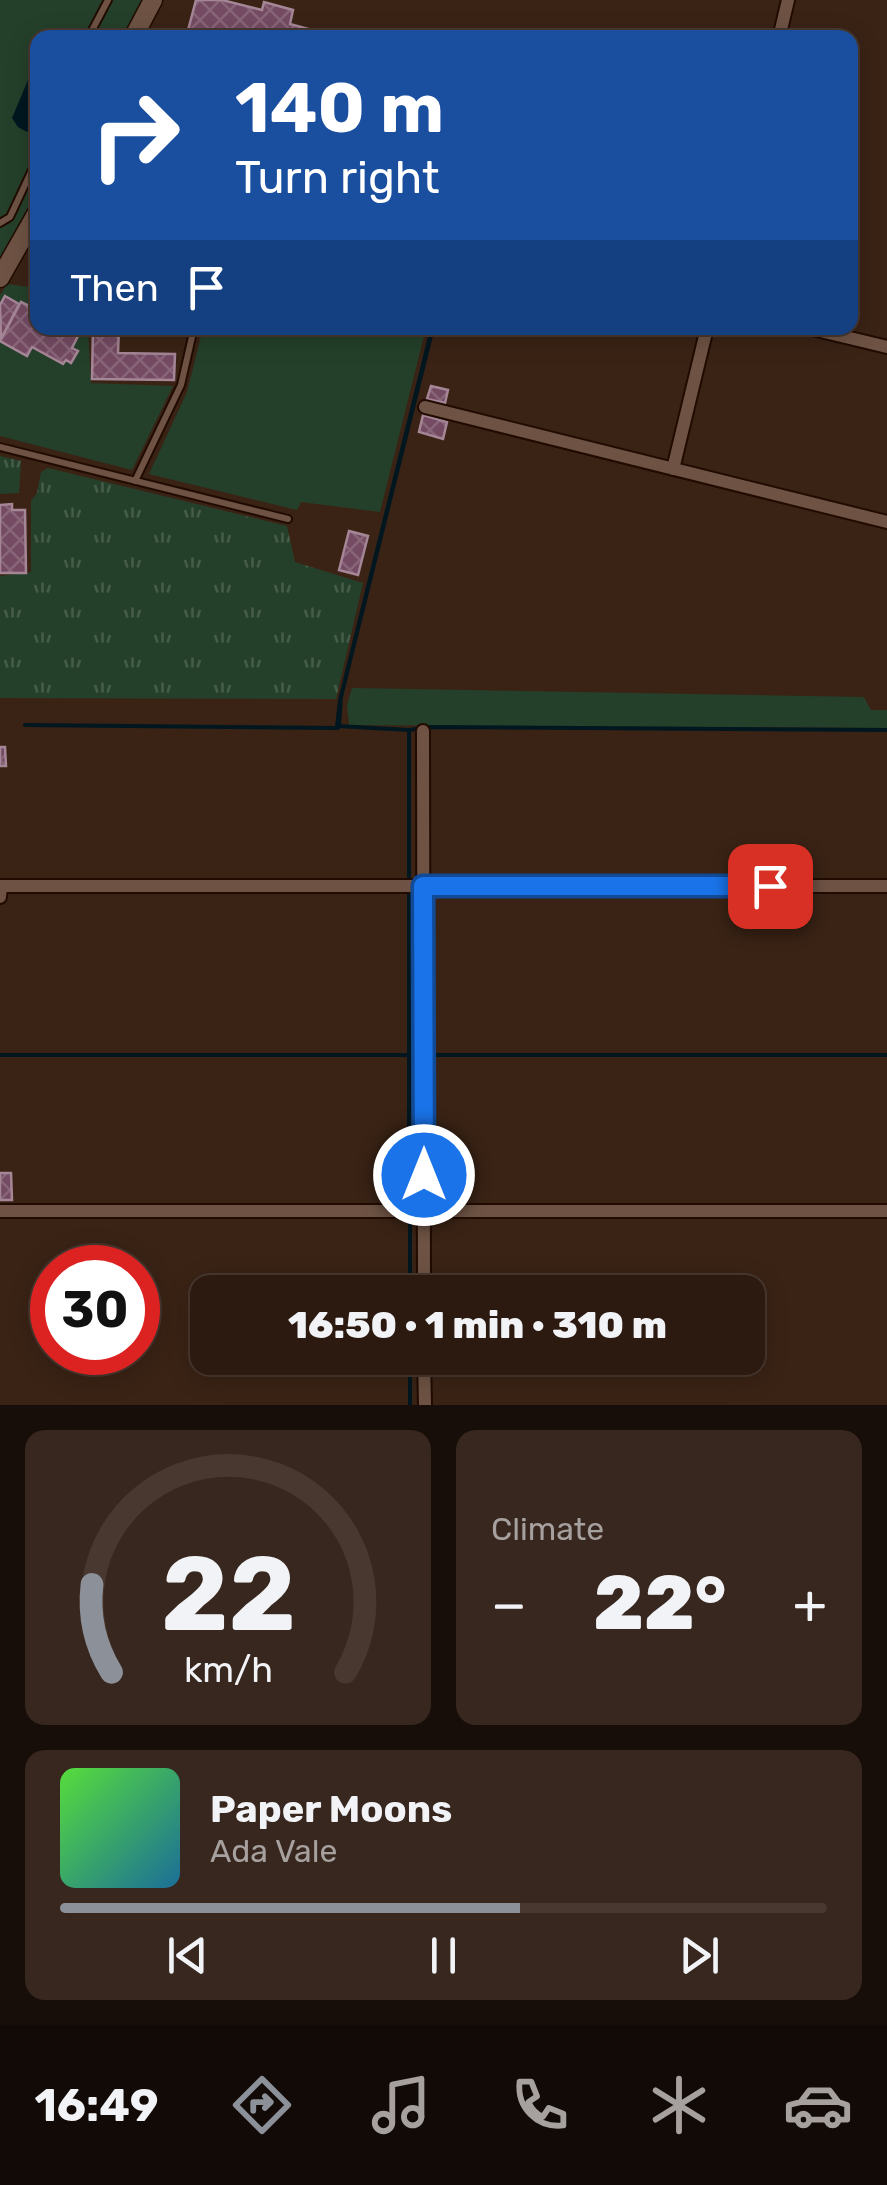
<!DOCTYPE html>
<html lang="en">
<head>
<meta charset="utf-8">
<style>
  :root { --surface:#2c1a10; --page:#38271e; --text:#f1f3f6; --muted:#a6a19f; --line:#483830; --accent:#8c9099 }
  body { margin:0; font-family:Rubik,sans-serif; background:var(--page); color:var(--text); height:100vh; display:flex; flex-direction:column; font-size:38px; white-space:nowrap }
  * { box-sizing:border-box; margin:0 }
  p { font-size:32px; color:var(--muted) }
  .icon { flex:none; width:55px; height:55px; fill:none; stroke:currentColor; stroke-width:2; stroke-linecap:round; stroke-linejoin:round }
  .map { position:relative; height:1405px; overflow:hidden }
  .sheet { display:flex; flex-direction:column; gap:25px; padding:25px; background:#180e09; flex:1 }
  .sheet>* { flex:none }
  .top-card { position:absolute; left:30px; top:30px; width:828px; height:305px; border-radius:20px; box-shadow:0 5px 25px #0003,0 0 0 2px var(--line); background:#1a4fa0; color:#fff; overflow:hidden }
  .speed { position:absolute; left:30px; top:1245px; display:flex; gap:20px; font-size:50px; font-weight:700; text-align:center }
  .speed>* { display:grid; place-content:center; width:130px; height:130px; border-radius:50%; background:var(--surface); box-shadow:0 5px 25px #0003,0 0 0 2px var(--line); line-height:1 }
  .speed .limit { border:15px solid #d22; background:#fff; color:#111 }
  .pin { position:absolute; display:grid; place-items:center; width:85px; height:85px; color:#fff; margin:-42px; border-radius:20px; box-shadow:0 5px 15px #0006 }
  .me { position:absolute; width:110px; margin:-55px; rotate:0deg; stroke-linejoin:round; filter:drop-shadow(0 0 8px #0008) }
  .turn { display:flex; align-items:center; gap:35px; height:210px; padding:0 40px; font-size:45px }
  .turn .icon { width:130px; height:130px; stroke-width:2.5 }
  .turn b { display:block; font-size:70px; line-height:85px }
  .then { display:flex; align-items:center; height:95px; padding:0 40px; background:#0003; gap:20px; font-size:38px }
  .big { font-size:75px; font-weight:800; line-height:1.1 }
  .sheet .widget { flex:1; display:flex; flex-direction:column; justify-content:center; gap:15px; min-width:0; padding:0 35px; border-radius:20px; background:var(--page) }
  .sheet .dial { align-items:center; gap:0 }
  .dial svg { height:260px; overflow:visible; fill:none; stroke:var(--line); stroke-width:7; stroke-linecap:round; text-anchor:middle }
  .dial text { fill:var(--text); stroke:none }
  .song { display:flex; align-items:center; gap:30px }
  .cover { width:120px; height:120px; border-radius:15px; background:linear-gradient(135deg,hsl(110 70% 55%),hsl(200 70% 35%)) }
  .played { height:10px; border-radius:5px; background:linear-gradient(90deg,var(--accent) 60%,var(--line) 60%) }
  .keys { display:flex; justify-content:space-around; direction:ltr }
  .heat { display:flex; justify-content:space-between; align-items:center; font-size:55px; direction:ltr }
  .sheet .tiles { flex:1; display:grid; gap:25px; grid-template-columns:1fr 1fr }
  .widget:last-child { grid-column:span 2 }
  .trip { position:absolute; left:190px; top:1275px; width:575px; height:100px; border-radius:20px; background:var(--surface); box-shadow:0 5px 25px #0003,0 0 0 2px var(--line); font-weight:800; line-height:100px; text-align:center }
  .tabs { display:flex; height:160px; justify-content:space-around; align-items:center; background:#120a06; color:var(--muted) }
  .tabs .icon { width:70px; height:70px }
  .tabs .on { color:var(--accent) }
  .tabs b { font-size:45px; color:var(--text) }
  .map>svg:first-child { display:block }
  .green { fill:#24402a }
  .park { fill:url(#park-tufts) }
  .water { fill:#001720 }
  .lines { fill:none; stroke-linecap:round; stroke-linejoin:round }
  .stream { stroke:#001720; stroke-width:4 }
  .building { fill:url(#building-cross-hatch); stroke:#a58696; stroke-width:2.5 }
  .lane-casing { stroke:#210b01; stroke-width:10 }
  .street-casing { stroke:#210b01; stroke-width:16 }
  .secondary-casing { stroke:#210b01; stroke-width:21 }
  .lane { stroke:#6e5344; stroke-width:6 }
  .street { stroke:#6e5344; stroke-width:12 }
  .secondary { stroke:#6e5344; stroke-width:18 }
  .route-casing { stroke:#114b97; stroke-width:25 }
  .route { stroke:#1a73e8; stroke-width:18 }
</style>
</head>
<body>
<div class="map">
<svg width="887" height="1405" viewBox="0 0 887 1405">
  <defs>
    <pattern id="park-tufts" width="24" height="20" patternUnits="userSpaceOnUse" patternTransform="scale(2.5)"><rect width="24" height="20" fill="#24402a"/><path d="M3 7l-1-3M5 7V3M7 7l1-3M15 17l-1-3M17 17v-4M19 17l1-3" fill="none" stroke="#455c49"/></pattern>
    <pattern id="building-cross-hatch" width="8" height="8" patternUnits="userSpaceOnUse" patternTransform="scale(2.5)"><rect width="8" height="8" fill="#744b62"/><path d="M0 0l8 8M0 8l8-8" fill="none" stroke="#896578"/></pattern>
  </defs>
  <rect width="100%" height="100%" fill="#3a2315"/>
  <path class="green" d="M0 0H145L124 37 38 38 37 192 0 259Z
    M7 284 37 288 38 328H88L91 383 173 386 132 470 0 436V295Z
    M203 328H426L380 512 301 502 297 510 149 474 187 392Z
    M352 688 864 697 871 710H887V728L349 725 347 705Z"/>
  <path class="park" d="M0 456 21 461 19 493 0 494Z
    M48 468 287 526 295 562 363 583 336 699 0 698V576L31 572V501L37 493 41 472Z"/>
  <path class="water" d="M37 71V124L27 132 18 127 12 118 28 80Z
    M430 328H435L343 697 341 726H335L338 700Z"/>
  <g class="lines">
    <path class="stream" d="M25 725 338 728
      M338 726 409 730V877
      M409 730 430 727 887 730
      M409 895V1201
      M0 1055H418
      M431 1055H887
      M410 1221V1292
      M410 1358V1405"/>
  </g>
  <path class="building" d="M196 0H222L262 10 264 2 293 10 290 24 341 38H186Z
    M5 296 19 304 1 339 0 305Z
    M21 302 38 310V328H68L79 334 72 348 78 351 71 363 66 360 63 364 32 347 27 356 0 341Z
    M93 328H119L118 353 175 354 174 380 92 379Z
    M431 386 448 390 445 403 427 399Z
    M423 415 447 422 443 439 419 432Z
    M12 504V510H25L26 573H0V505Z
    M349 531 368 536 358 575 339 570Z
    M0 747H5L6 766H0Z
    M0 1173H11L12 1200H0Z"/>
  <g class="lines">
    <defs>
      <path id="lane" d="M88 38 108 0
        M0 223 10 217 38 157
        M0 447 288 519
        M135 481 181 385 194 328"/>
      <path id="street" d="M779 38 788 0
        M808 328 887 347
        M425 407 887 522
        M673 469 707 328
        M423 731 424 1292
        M0 897 1 886H887
        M0 1211H887
        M424 1358 425 1405"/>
      <path id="secondary" d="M133 38 153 0
        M0 278 38 211"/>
    </defs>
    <use href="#lane" class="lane-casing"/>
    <use href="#street" class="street-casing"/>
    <use href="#secondary" class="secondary-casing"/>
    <use href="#lane" class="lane"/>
    <use href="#street" class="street"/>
    <use href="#secondary" class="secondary"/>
  </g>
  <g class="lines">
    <defs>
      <path id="route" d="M424 1175 423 886H770"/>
    </defs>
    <use href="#route" class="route-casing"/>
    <use href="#route" class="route"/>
  </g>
</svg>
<div class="speed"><div class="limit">30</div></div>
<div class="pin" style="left:770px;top:886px;background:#d93025"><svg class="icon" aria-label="arrive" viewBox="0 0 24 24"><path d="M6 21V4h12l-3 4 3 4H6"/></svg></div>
<svg class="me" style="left:424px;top:1175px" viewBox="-20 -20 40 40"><circle r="17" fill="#1a73e8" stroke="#fff" stroke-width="3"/><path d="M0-11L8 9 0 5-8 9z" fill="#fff"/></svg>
<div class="trip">16:50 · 1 min · 310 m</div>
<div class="top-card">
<div class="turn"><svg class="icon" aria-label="right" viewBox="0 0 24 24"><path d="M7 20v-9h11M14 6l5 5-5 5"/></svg><div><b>140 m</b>Turn right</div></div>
<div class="then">Then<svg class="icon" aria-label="arrive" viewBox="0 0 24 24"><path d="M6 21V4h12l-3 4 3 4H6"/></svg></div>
</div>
</div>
<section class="sheet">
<div class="tiles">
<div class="widget dial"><svg viewBox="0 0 100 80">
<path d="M14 69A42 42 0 1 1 86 69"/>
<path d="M14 69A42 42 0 0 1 8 42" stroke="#8c9099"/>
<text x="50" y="56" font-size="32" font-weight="700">22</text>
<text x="50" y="72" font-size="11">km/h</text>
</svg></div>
<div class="widget"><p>Climate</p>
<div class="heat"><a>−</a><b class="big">22°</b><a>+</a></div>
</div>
<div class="widget">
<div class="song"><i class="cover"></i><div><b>Paper Moons</b><p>Ada Vale</p></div></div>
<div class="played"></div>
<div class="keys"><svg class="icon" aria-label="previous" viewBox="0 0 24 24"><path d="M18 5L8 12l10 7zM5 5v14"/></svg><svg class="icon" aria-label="pause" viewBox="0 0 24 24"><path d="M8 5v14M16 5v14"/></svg><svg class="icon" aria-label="next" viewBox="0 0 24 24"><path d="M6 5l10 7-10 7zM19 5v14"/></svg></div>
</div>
</div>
</section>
<nav class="tabs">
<b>16:49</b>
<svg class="icon on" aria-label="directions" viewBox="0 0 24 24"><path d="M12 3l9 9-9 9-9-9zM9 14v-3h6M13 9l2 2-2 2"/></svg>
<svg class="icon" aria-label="music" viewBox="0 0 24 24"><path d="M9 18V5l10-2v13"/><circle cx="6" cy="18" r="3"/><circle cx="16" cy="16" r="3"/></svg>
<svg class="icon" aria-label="phone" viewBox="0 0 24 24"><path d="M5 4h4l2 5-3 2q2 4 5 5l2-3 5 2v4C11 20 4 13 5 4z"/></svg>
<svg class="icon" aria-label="climate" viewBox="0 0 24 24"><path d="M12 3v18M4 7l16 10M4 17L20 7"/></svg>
<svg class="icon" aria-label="car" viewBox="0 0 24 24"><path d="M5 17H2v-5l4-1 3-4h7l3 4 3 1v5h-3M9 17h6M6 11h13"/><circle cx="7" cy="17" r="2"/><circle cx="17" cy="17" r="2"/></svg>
</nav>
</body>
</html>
